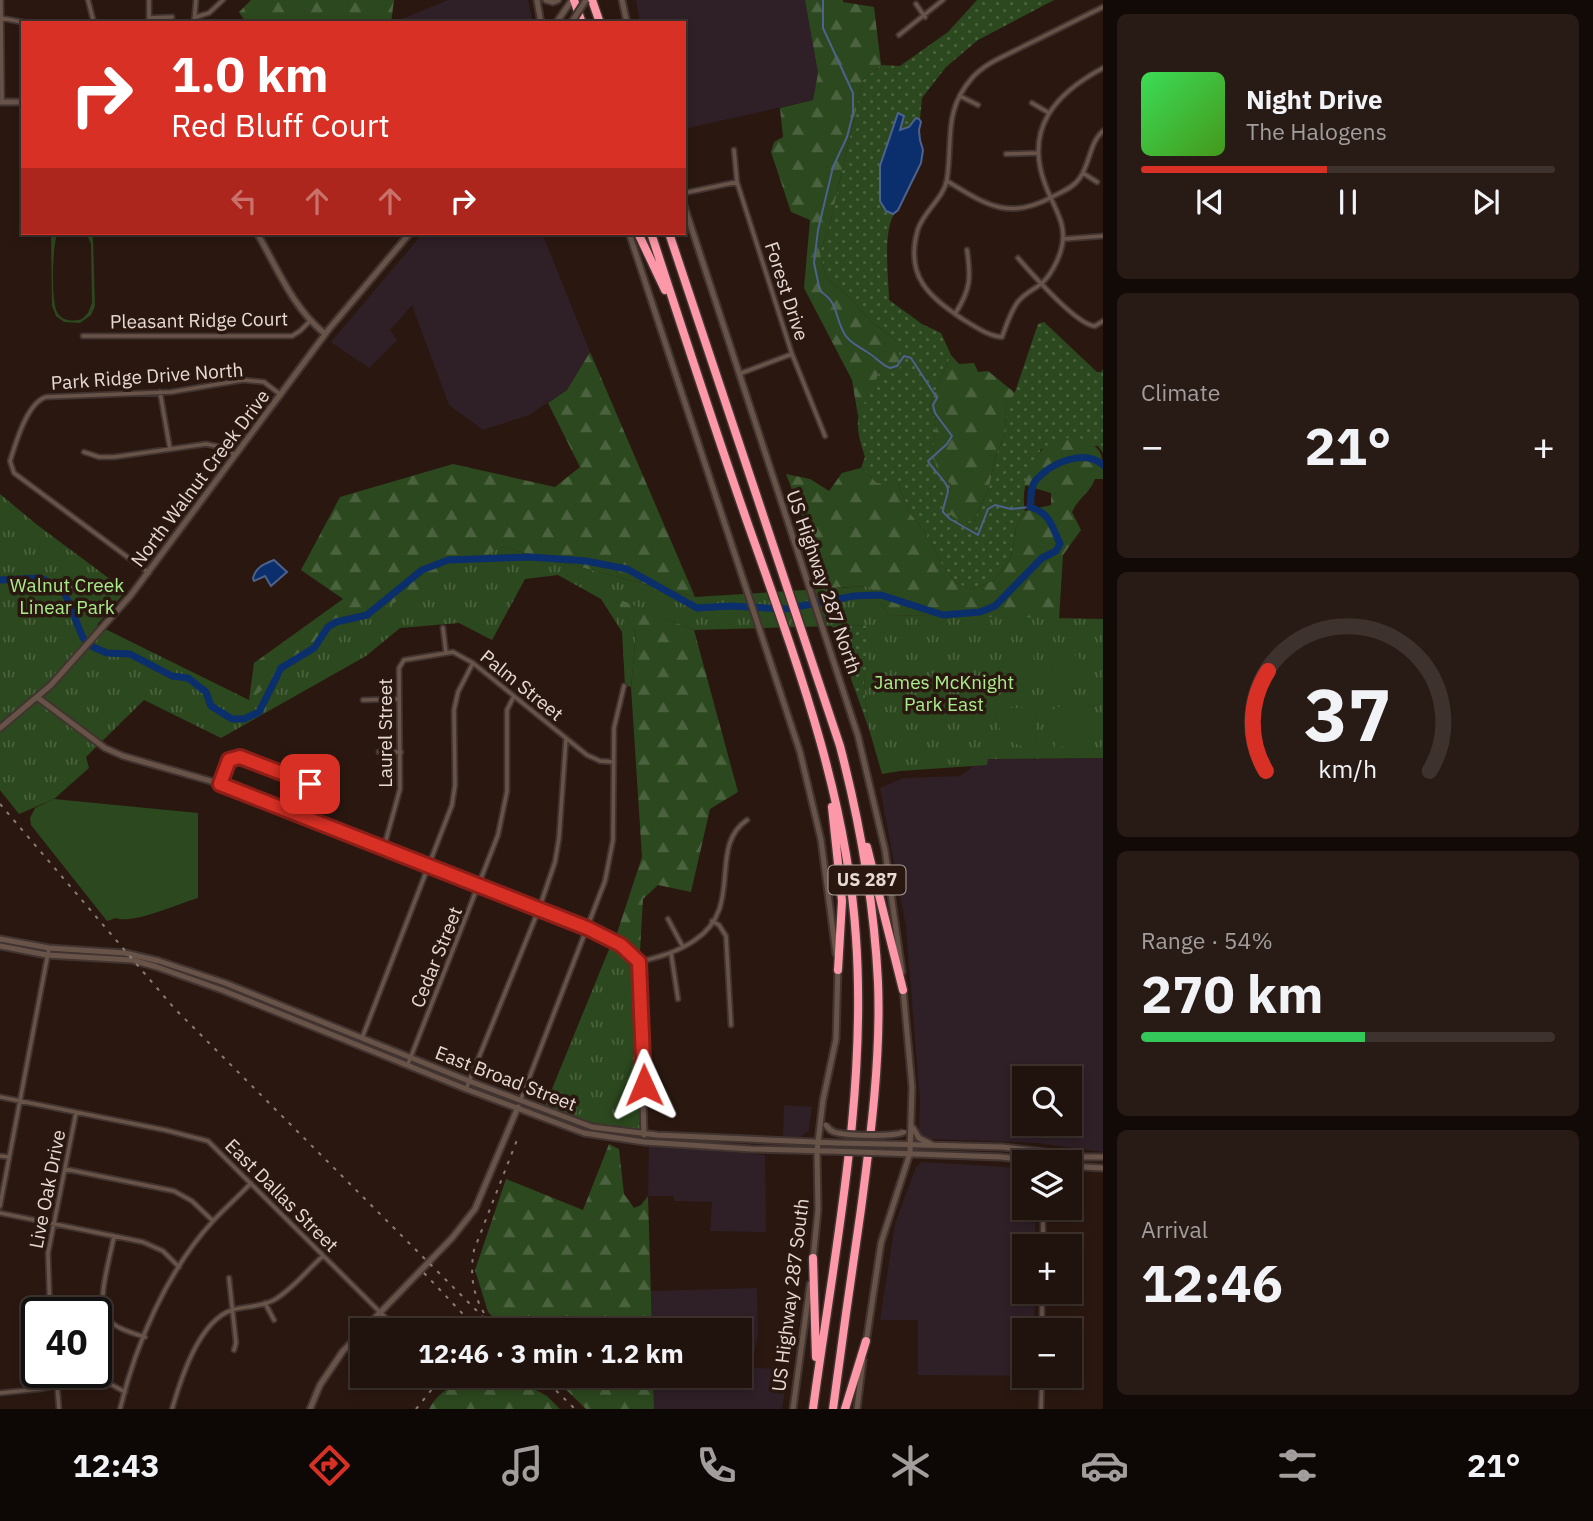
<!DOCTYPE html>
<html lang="en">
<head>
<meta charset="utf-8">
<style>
  :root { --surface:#20120c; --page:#281b15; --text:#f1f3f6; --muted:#a29e9d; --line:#3d322d; --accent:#d93025 }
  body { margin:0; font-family:"IBM Plex Sans",sans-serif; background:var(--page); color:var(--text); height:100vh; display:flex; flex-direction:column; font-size:26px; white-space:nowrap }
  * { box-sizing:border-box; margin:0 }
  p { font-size:23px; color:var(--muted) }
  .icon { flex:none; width:38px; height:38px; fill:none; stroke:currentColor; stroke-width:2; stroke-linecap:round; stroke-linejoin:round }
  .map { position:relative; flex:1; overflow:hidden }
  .drawer { display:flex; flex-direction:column; gap:14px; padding:14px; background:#120a07; width:490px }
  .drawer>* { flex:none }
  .hud { position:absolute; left:21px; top:21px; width:665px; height:214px; border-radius:0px; box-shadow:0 4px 10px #0003,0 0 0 2px var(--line); background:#d93025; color:#fff; overflow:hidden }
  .tools { position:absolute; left:1012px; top:1066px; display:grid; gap:14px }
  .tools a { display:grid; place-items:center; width:70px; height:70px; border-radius:0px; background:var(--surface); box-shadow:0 4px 10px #0003,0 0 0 2px var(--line); font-size:35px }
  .speed { position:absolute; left:21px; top:1297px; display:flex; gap:14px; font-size:35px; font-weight:700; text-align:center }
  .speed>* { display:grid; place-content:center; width:91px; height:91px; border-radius:50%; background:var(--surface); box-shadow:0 4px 10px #0003,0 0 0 2px var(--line); line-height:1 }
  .speed .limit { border:4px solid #111; border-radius:10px; background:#fff; color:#111 }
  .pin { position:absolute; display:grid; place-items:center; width:60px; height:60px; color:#fff; margin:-30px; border-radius:14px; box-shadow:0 4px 10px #0006 }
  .me { position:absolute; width:77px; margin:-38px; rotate:359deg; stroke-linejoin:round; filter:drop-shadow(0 0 5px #0008) }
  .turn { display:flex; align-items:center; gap:24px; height:147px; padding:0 35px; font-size:32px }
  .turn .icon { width:91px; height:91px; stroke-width:2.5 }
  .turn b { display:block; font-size:49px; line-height:60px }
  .lanes { display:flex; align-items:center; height:66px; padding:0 35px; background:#0003; justify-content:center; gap:35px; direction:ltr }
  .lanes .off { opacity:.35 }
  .big { font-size:52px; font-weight:800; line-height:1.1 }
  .drawer .tile { flex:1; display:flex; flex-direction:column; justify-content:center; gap:10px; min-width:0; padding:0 24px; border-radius:10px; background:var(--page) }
  .drawer .dial { align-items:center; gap:0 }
  .dial svg { height:182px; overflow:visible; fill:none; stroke:var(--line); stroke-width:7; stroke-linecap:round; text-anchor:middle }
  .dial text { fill:var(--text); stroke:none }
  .song { display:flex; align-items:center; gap:21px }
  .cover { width:84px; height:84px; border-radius:10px; background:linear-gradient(135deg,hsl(130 70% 55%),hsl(100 70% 35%)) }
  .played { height:7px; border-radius:4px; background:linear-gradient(90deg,var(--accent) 45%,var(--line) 45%) }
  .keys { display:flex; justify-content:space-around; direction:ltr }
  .heat { display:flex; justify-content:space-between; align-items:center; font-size:38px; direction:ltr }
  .charge { height:10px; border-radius:5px; background:linear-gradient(90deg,#34c759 54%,var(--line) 0) }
  .trip { position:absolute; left:350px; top:1318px; width:402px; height:70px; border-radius:0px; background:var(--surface); box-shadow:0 4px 10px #0003,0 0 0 2px var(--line); font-weight:800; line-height:70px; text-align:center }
  .tabs { display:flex; height:112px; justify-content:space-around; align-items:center; background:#0d0705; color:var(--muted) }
  .tabs .icon { width:49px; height:49px }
  .tabs .on { color:var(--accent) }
  .tabs b { font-size:32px; color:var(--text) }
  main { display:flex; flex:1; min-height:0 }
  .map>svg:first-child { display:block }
  .commercial { fill:#2f1f27; fill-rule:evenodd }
  .grass { fill:url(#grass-dots) }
  .forest { fill:url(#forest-firs) }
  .park { fill:url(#park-tufts) }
  .pitch { fill:#2c481e }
  .water { fill:#0b2e6c; stroke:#4d628c; stroke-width:2 }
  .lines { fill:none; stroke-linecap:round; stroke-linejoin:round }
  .stream { stroke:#4d628c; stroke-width:2 }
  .river { stroke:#0b2e6c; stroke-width:7 }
  .street-casing { stroke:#413330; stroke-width:7 }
  .secondary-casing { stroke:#413330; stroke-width:9 }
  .highway-casing { stroke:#413330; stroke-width:11 }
  .street { stroke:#685349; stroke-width:3.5 }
  .secondary { stroke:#685349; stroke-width:5 }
  .highway { stroke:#fc98a8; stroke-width:8 }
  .rail { stroke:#8b7c76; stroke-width:2; stroke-dasharray:3.5 7; stroke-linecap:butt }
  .secondary-bridge-casing { stroke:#413330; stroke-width:9; stroke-linecap:butt }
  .secondary-bridge { stroke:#685349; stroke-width:5 }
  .route-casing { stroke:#8d1f18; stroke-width:18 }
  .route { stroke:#d93025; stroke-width:12 }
  .labels { text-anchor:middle; stroke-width:7; stroke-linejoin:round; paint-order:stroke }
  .shield { fill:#2a1810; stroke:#aea09a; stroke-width:2 }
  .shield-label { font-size:18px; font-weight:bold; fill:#e7dad5 }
  .street-label { font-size:19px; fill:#e7dad5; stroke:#2a1810 }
  .park-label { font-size:19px; fill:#a9ec8a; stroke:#2a1810 }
</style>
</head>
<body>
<main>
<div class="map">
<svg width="1103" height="1409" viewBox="0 0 1103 1409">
  <defs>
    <pattern id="grass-dots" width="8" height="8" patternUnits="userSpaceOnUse" patternTransform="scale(1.75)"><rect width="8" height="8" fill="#2c481e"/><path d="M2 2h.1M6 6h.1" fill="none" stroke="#4b623e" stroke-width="1.8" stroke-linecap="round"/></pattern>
    <pattern id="forest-firs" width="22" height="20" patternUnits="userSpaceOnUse" patternTransform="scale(1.75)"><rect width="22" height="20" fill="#2c481e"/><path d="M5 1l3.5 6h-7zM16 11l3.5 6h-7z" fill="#4b623e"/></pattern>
    <pattern id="park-tufts" width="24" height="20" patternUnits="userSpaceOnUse" patternTransform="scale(1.75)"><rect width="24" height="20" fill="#2c481e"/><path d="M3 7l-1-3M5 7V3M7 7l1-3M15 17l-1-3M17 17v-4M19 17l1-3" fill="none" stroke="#4b623e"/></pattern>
  </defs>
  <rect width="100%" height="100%" fill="#2a1810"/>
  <path class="commercial" d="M448 0H528L533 23H392Z
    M636 0H805L818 73 813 100 684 129V23H640Z
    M423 233H542L590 352 567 390 529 415 483 430 449 405 412 305 390 330 397 340 369 368 331 342Z
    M1103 758V1152L1038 1143 930 1139 923 1136 919 1130 920 1101 906 927 880 788 903 778 960 776 975 765 987 764V759ZM1024 1078H1069V1124H1024Z
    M784 1105 812 1107 809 1130 801 1137 783 1136Z
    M649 1145 765 1155 766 1232 710 1231 712 1202 674 1201 673 1196H648Z
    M922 1162 1024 1168V1208H1035V1246H1024V1292H1035L1034 1330H1024V1376H1034L918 1375V1320H880L895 1224 916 1167Z
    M757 1288 758 1335 751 1368 788 1369 782 1409H654L653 1376H740V1330H652L651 1291Z"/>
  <path class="grass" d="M977 0H1054L978 40 946 67 922 98 919 130 923 156 898 210C881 223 889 279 889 300L922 324 941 333 951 355 929 407 936 421 933 454 951 484 947 501 974 521 989 488 994 462 1006 430 1005 408 1015 392 1038 324 1044 322 1097 372H1101L1103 369V453L1098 446 1041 449C1031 470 1020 487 1025 511L1016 527 1015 541 1009 561 993 581 971 589 956 583 941 563 928 536 909 512 898 483H877L861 468 865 457C861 444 857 433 858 420 859 400 888 360 899 343L872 322 846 294 826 278 820 252 829 228 863 80 881 65 900 66 948 32Z
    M872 625 864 685 869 729 832 626Z"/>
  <path class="forest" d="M251 0H394L391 23H246L239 12Z
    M805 0H843V2L874 7 881 65 863 80 829 228 820 252 826 278 846 294 872 322 899 343 900 369 890 373 880 371 858 416 852 380 804 288 810 220 791 212 771 152 774 142 783 137 780 108 813 100 818 73Z
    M590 352 695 597 502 547 249 700 254 663 343 599 301 570 340 497 453 464 555 487 580 467 548 403 567 390Z
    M951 355 959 364 974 363 978 372 988 371 1015 393 1005 408 1006 430 994 462 989 488 974 521 961 522 950 514 947 501 951 484 938 472 933 454 936 421 929 407Z
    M1078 437C1103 449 1103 451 1103 479H1095C1090 493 1079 497 1072 512L1081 530 1063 555 1059 619 889 615 869 586 830 588 786 474 810 479 829 491 842 473 861 468 877 483H898L909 512 928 536 941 563 956 583 971 589 993 581 1009 561 1015 541 1016 527 1025 511 1051 505V493L1024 485C1039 452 1039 440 1078 437Z
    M613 596 694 630 738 792 710 809 691 892 658 885 643 899 640 951 617 933 642 857 631 687 636 633Z
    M609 1144 619 1149 624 1194 634 1208 641 1205 648 1196 652 1330H506L488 1312 475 1270 506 1179 583 1210Z
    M503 1376H509L547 1396 560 1409H429C445 1380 472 1381 503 1376Z
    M552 1376H653L654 1409H586Z"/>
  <path class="park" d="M0 494 36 524 126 591 97 625 249 700 337 632 502 547 695 597 869 586 889 615 1103 619V758L988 759 987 765 900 771 882 774 869 729 864 685 871 625 694 630 614 597 636 633 631 687 625 685 622 632 601 599 558 575 525 579 492 640 459 623 400 628 366 656 221 738 144 700 86 757 89 768 54 799 19 814 0 790Z
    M612 942 638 963V1085L646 1086V1128C613 1135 576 1118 545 1106Z"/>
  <path class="pitch" d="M51 233H58C52 243 51 301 57 312 62 321 72 322 82 319L88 313 92 303 91 244 86 233H90L93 238 95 306 91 315 80 323 64 322 56 316 52 306Z
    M1051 648C1073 651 1094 661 1092 688L1055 689 1052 686Z
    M1033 649 1035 687 1031 690 994 691C996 663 1006 654 1033 649Z
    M1093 705C1095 730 1079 745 1055 748L1053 710 1056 707Z
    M1032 707 1036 711 1037 748C1013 748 995 735 996 709Z
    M54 799 198 813V898C180 903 132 925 116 918L107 921 31 825 30 818 35 808Z"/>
  <path class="water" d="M898 113 904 116 900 130 909 127 916 118 919 119 921 122 919 130 920 140 923 150 921 163 898 210 893 214 886 211 880 201V166Z
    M274 560 287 572 271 586 265 576 254 581 253 578C256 567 264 564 274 560Z"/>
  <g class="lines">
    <path class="stream" d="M823 0V28L853 93V114L847 137 833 167 818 230 814 263 820 291C838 303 834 312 842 329 847 342 857 345 867 352 876 357 880 364 890 368L897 366 904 356 911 358 937 398 933 405 935 413 952 436 947 444 928 461C933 471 947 480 948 490 948 496 943 505 943 512L950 519 978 535 988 509 995 505 1011 509 1030 507"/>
    <path class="river" d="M0 580 41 578 54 585 65 594 83 638 93 647 107 653 130 654 172 676 188 678 206 692 211 706 232 719H244L259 712 281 668 314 648 328 627 336 622 367 615 422 570 448 560 530 557 586 561 627 569 697 608 730 606 785 609 854 596 881 595 943 615 980 612 995 606 1042 558 1056 551 1060 544C1052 526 1050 513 1030 507 1032 498 1029 488 1036 480 1051 463 1084 448 1103 465"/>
    <defs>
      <path id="street" d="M1 0 2 102
        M88 0 94 23
        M149 0V23
        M916 4 925 17
        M1103 7C1076 20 1049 34 1022 47 1005 56 985 63 972 78 943 111 953 140 947 179 944 198 924 211 918 229 904 276 929 297 964 320 976 327 988 336 1002 337 1006 326 1010 313 1017 303 1025 292 1034 290 1042 283 1050 276 1058 261 1061 250 1069 225 1053 207 1045 184 1024 128 1056 93 1103 68
        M196 17 209 13 223 0
        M1 18 27 23
        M149 18 172 17
        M194 23 196 0
        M899 35 943 0
        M960 96 978 105
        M1032 103 1049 113
        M734 150 737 182 792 354 825 436
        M1006 154 1038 153
        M1083 173 1097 182
        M947 181C985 204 1008 221 1052 197 1061 192 1073 188 1079 179 1090 165 1089 143 1103 131
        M684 193 737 182
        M1063 239 1103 236
        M1018 258C1032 274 1077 325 1095 326L1103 321
        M955 314C971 289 971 278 967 250
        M83 336H292L300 331 310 321
        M739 374 792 354
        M160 392 170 449
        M84 452 99 457H114L206 444 221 447 235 455
        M149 573 14 473 10 461C16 442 27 403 46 397L171 392 243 380 264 382 281 395
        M443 628 446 653
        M363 700 398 699
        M379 752H401
        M220 784 229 760 240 757 310 784
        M384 847 400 789 399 668 404 660 453 652 473 663 587 755 600 761 614 762
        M668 919 683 947
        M712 921 719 925 726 936 731 1025
        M671 953 678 999
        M639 962C659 957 678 952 695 940 745 907 707 847 747 820
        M362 1038 452 805 455 785 454 710 458 692 473 663
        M408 1064 498 835 507 791V710L514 696
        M466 1089 539 909 555 862 559 838 566 738
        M0 1097 165 1130 208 1141 398 1330
        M521 1099 605 881 613 840 614 728 624 686
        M0 1156 9 1157
        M65 1169 174 1191 192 1201 213 1221
        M0 1206 49 948
        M0 1213 143 1242 163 1251 179 1267
        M114 1236C111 1254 96 1302 106 1317 114 1328 132 1333 145 1337
        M1043 1246V1208
        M229 1278 236 1343 234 1350
        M265 1303 274 1320
        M50 1312 48 1253 76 1113
        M1042 1330V1292
        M56 1372 59 1409
        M0 1393 39 1389 92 1379 103 1380 125 1392
        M120 1409C136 1343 167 1271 213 1221 225 1208 239 1196 251 1183
        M172 1409C181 1378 199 1321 232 1310 246 1306 261 1307 274 1300 293 1289 307 1270 323 1256
        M1041 1409 1042 1376"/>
      <path id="secondary" d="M537 0 541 23
        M546 0 553 2 558 0
        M622 0 627 23
        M556 23 572 0
        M0 102H23
        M684 205 858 736 885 850 902 972
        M257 233C278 269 292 307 325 334
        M629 233 800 752 821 840 836 954
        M37 697 105 748 123 756 235 788 587 928 621 945 639 962 644 1135
        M0 728 51 685 131 595 329 329 410 233
        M0 939 49 948 125 953 159 961 225 983 469 1081 592 1127 657 1135 837 1143
        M0 946 47 955 132 960 157 967 222 990 466 1089 584 1133 644 1142 751 1149 829 1151
        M913 1128 919 1138 931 1144
        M884 1144 1003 1147 1083 1157H1103
        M887 1153 1001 1157 1046 1162
        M1069 1166 1103 1168
        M813 1260 818 1210 817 1151 823 1100 836 1039 838 968
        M866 1343 881 1243 910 1153 912 1087 903 988
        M310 1409 320 1385 343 1351 452 1238 475 1209 518 1107
        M793 1409 810 1284
        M857 1409 863 1360"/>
      <path id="highway" d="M574 0 582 23
        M592 0 600 23
        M638 233 665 290
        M651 233C683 331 715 430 749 527 796 660 847 796 856 938 867 1096 834 1253 813 1409
        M669 233 840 746C860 823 874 902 878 982 881 1057 871 1134 861 1209 851 1276 842 1342 833 1409
        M832 807 842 901 838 970
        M867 847 903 990
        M813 1258 816 1357
        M845 1409 866 1341"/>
    </defs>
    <use href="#street" class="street-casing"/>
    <use href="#secondary" class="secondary-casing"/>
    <use href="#highway" class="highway-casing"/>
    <use href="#street" class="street"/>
    <use href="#secondary" class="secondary"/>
    <use href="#highway" class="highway"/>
    <path class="rail" d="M0 804 174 1008 496 1330
      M424 1273 478 1330
      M484 1313C472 1293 470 1272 474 1250L517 1140
      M541 1376 575 1409
      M416 1409 433 1388 451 1376"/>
    <defs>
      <path id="secondary-bridge" d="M571 23 586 0
        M826 1125C829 1129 829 1130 834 1132 846 1136 893 1137 904 1132
        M837 1143 884 1144
        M829 1151 887 1153"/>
    </defs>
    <use href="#secondary-bridge" class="secondary-bridge-casing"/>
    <use href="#secondary-bridge" class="secondary-bridge"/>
  </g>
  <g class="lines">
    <defs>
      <path id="route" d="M310 784 240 757 229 760 220 784 587 928 621 945 639 962 644 1085"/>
    </defs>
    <use href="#route" class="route-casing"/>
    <use href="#route" class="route"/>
  </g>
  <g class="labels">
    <rect class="shield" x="828.5" y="865.5" width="77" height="29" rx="5"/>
    <g class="shield-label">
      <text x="867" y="886">US 287</text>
    </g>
    <g class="street-label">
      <text transform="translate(787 291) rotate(72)" y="7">Forest Drive</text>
      <text transform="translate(199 320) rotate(-1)" y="7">Pleasant Ridge Court</text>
      <text transform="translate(147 376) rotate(-4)" y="7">Park Ridge Drive North</text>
      <text transform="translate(200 478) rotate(-53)" y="7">North Walnut Creek Drive</text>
      <text transform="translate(824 582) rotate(71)" y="7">US Highway 287 North</text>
      <text transform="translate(522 685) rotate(39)" y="7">Palm Street</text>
      <text transform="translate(385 733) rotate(-90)" y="7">Laurel Street</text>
      <text transform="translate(436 957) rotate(-68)" y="7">Cedar Street</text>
      <text transform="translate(506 1078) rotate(21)" y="7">East Broad Street</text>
      <text transform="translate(47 1189) rotate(-79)" y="7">Live Oak Drive</text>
      <text transform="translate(282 1195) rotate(45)" y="7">East Dallas Street</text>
      <text transform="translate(790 1295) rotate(-83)" y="7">US Highway 287 South</text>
    </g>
    <g class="park-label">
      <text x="67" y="592">Walnut Creek<tspan x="67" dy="22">Linear Park</tspan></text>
      <text x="944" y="689">James McKnight<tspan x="944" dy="22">Park East</tspan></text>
    </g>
  </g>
</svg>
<div class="tools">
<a><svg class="icon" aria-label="search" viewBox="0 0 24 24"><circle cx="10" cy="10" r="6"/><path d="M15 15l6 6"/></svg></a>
<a><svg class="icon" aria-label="layers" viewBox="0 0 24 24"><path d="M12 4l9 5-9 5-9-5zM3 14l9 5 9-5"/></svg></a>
<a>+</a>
<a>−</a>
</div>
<div class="speed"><div class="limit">40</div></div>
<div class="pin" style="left:310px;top:784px;background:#d93025"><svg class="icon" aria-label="arrive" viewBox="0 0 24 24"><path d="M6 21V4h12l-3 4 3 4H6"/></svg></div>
<svg class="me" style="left:644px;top:1085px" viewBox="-20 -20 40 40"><path d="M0-17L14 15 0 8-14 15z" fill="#d93025" stroke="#fff" stroke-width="4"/></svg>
<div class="trip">12:46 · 3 min · 1.2 km</div>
<div class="hud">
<div class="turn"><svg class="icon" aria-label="right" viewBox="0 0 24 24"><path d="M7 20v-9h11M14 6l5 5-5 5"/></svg><div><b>1.0 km</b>Red Bluff Court</div></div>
<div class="lanes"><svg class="icon off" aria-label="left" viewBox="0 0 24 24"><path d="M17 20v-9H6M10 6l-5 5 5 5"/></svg><svg class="icon off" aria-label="ahead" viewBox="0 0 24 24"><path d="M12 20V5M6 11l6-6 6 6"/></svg><svg class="icon off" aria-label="ahead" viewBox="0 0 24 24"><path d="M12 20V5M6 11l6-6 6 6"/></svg><svg class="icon" aria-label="right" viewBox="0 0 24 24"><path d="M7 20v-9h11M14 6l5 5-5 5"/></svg></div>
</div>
</div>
<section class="drawer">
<div class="tile">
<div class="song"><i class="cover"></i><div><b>Night Drive</b><p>The Halogens</p></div></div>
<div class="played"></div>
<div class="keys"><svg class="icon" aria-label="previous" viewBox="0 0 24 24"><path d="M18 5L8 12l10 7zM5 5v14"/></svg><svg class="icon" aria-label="pause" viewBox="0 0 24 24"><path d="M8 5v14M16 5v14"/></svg><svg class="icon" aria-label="next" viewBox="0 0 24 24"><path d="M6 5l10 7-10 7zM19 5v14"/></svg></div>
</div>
<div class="tile"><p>Climate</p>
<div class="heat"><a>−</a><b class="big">21°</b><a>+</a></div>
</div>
<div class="tile dial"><svg viewBox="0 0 100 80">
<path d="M14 69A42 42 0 1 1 86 69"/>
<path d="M14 69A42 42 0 0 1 15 25" stroke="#d93025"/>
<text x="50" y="56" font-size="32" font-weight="700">37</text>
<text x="50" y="72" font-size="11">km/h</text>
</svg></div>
<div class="tile"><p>Range · 54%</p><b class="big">270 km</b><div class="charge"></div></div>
<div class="tile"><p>Arrival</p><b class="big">12:46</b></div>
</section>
</main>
<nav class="tabs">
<b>12:43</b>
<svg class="icon on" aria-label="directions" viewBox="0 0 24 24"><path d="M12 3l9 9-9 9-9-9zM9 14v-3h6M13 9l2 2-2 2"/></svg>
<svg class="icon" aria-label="music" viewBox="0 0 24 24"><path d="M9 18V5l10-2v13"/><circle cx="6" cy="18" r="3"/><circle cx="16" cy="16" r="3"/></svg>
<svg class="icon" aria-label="phone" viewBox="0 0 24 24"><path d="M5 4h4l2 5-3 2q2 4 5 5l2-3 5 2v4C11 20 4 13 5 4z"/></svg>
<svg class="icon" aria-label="climate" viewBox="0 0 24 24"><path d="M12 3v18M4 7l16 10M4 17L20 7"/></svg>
<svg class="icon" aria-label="car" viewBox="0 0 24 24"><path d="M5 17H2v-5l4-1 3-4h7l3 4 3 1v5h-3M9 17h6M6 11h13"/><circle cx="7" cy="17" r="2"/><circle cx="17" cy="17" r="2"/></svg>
<svg class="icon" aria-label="filters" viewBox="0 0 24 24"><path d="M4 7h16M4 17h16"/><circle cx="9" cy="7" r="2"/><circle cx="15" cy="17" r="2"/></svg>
<b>21°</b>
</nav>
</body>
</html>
